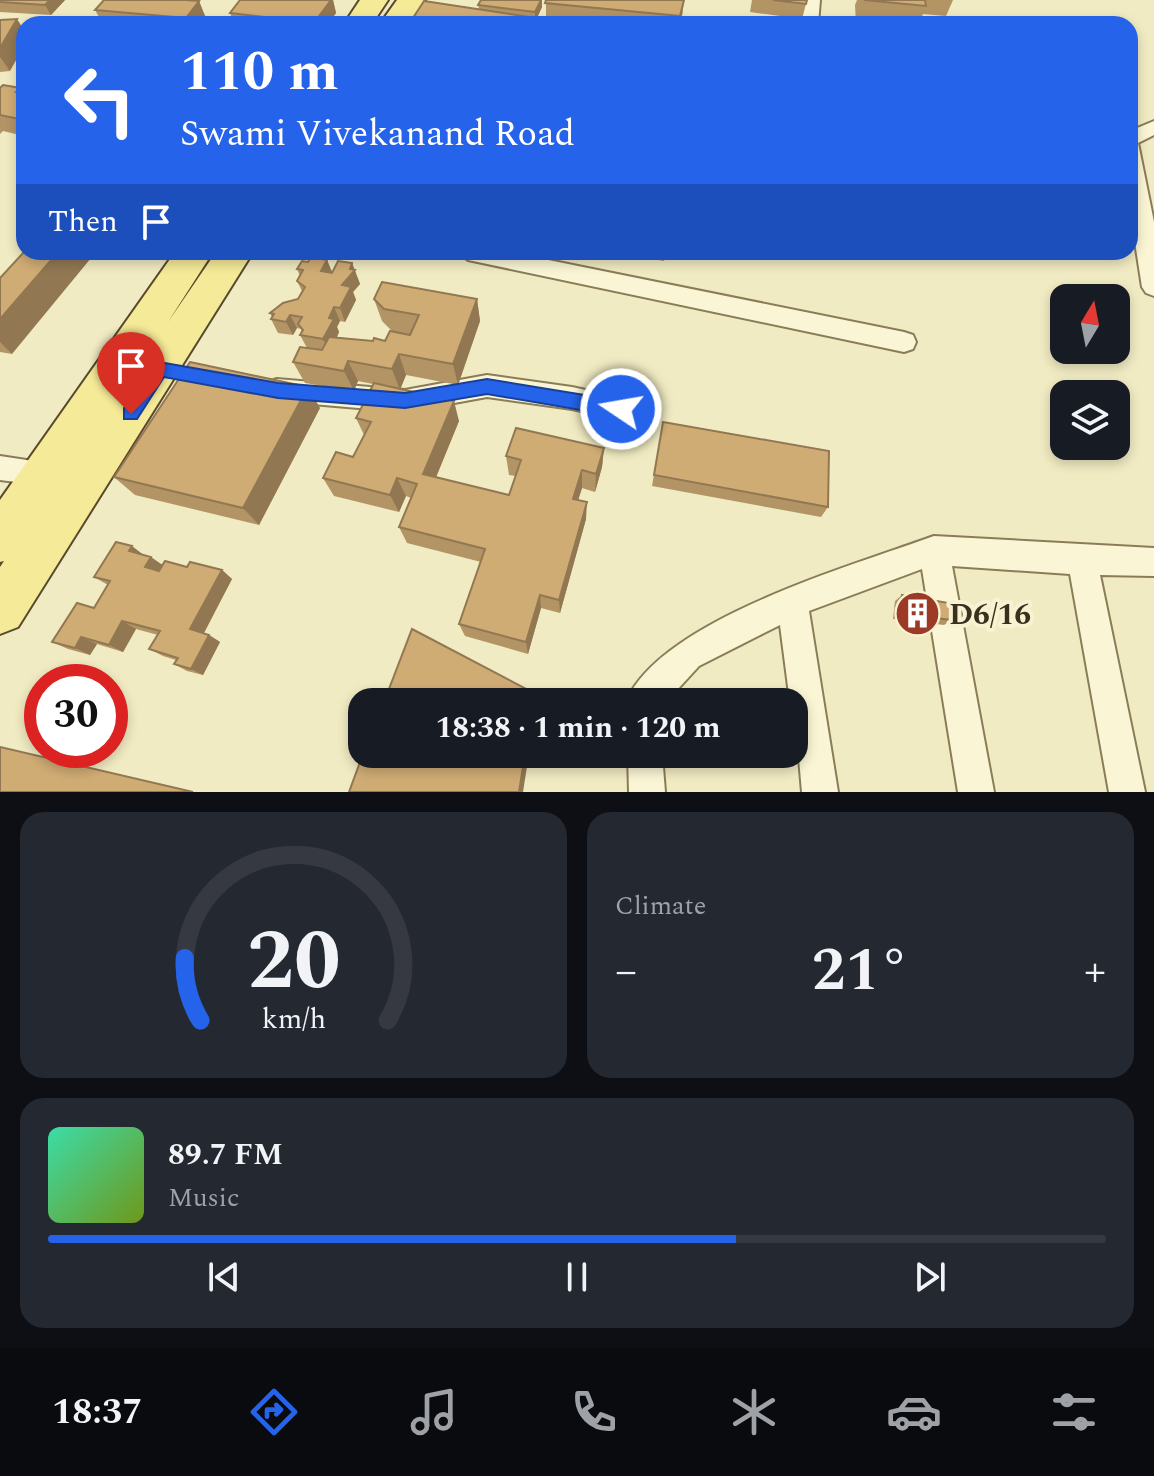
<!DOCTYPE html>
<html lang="en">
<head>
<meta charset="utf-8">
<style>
  :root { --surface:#171b24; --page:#242831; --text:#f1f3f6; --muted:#9ea1a6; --line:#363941; --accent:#2563eb }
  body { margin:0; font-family:Spectral,serif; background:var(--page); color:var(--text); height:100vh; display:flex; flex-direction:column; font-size:30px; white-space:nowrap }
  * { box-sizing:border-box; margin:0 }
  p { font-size:26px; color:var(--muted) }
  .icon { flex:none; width:44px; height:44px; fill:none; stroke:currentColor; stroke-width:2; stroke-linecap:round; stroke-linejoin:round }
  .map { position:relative; height:792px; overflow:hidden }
  .panel { display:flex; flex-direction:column; gap:20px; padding:20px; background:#0d0f14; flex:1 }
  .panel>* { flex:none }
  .hud { position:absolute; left:16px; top:16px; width:1122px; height:244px; border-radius:24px; box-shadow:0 4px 12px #0003; background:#2563eb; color:#fff; overflow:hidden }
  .needle { width:52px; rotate:10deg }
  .buttons { position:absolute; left:1050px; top:284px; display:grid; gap:16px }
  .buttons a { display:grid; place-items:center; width:80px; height:80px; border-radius:16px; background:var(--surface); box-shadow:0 4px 12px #0003; font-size:40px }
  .speed { position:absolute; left:24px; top:664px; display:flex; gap:16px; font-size:40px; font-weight:700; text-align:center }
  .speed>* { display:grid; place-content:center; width:104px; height:104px; border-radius:50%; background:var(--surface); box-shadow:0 4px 12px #0003; line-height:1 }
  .speed .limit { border:12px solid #d22; background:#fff; color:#111 }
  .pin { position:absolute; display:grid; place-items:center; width:68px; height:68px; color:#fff; margin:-82px -34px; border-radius:50% 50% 50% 0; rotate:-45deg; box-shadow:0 0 8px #0007 }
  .pin .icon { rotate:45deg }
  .me { position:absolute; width:88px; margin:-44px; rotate:282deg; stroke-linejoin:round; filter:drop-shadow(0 0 6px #0008) }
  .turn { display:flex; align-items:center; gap:28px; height:168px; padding:0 32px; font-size:36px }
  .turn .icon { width:104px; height:104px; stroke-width:2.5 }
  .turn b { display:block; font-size:56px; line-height:68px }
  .then { display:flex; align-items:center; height:76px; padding:0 32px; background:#0003; gap:16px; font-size:30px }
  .big { font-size:60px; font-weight:700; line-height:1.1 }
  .panel .card { flex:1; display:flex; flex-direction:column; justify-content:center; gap:12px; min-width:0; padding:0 28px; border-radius:24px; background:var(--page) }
  .panel .dial { align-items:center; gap:0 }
  .dial svg { height:208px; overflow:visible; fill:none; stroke:var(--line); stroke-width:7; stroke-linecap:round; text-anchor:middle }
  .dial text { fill:var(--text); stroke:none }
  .song { display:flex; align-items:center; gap:24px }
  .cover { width:96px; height:96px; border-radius:12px; background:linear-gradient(135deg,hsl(160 70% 55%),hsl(80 70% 35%)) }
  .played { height:8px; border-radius:4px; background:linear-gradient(90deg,var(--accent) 65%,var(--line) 65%) }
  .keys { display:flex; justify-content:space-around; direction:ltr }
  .heat { display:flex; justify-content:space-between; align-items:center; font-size:44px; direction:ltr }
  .panel .tiles { flex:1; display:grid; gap:20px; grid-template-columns:1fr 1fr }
  .card:last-child { grid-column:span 2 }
  .trip { position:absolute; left:348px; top:688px; width:460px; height:80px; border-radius:24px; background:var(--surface); box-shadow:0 4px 12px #0003; font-weight:700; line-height:80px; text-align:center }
  .tab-bar { display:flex; height:128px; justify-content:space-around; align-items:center; background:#090b0e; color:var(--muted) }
  .tab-bar .icon { width:56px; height:56px }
  .tab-bar .selected { color:var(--accent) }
  .tab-bar b { font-size:36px; color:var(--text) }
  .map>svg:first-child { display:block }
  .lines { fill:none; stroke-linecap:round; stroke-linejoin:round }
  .street-casing { stroke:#8b7c58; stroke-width:4 }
  .primary-casing { stroke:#58492c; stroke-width:4 }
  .street { fill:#faf6d5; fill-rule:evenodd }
  .primary { fill:#f5ea97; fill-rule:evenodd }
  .wall { fill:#b39465 }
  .shaded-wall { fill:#927852 }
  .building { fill:#d0ac75; stroke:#927852; stroke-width:2 }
  .route { fill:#2563eb; stroke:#184099; stroke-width:2 }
  .labels { text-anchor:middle; stroke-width:8; stroke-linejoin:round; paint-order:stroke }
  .poi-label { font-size:30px; font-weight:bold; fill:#3a301d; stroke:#f7f3d2; text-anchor:start }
</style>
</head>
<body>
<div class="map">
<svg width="1154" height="792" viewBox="0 0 1154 792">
  <rect width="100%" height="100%" fill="#f0ebc2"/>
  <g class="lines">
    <defs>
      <path id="street" d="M804 0H820L818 24H800Z
        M1154 121V135L1138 143 1154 222V296L1146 293 1142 287 1130 210V131Z
        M457 252H509L904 332 913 335 916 342 913 349 904 352 468 260Z
        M487 375 572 387 645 403 654 406 658 414 654 422 645 425 572 409 487 397 405 412 277 401 268 398 264 390 268 382 277 379 405 390Z
        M0 456 66 466 70 475 66 484 56 487 0 480Z
        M934 536 1154 548V576L1100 575 1145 792H1109L1070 574 952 566 994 792H958L922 569 809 611 838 792H802L794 702H790L780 625 699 666 666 702H626C660 620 854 565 934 536Z
        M628 754H662L665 792H629Z"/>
      <path id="primary" d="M360 0H388L372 24H344Z
        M397 0H425L408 24H380Z
        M175 252H213L168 322 216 252H253L18 627 0 634V567L4 561 0 562V500Z"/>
    </defs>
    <use href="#street" class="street-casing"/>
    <use href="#primary" class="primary-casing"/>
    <use href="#street" class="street"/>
    <use href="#primary" class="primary"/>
  </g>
  <path class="wall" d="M0 0H65L51 15 0 12Z
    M240 0H333L336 13 328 24H103L95 10 199 1 205 16 200 23H234L230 13Z
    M546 0H684L681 24H414L413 18 479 9 478 5 542 7 537 18 546 19Z
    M752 0H807L802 19 750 12Z
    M857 0H953L946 16 923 14 919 24H856L855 5Z
    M0 20 10 71 0 72Z
    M0 88H21L24 92V136L3 131 0 134Z
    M611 252H666L664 261Z
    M327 260 332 273 352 263 360 284 353 292 356 300 345 322 340 321 337 327 339 332 337 337 373 341H385L410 335 392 331 382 321 374 299H477L480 321 458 385 406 375 400 389 459 421 436 477 509 495 516 476 509 475 506 456 604 448 602 467 595 492 582 488 578 500 586 519 560 613 541 608 528 654 465 636 459 624 481 562 407 543 399 527 411 498 406 496 399 512 334 496 323 478 353 457 364 435 356 418 373 384 358 381 354 391 305 383 293 362 307 348 300 335 302 332 301 329 297 328 293 335 278 333 271 319 272 317 270 313 298 299 302 291 297 281 300 276 297 269 308 262Z
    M0 319 12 354 0 352Z
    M320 408 259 525 135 495 114 477Z
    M663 422 828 507 821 517 652 486Z
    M145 556 163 565 222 570 232 579 203 633 209 635 220 642 203 675 187 671 174 664 176 660 163 656 149 649 158 635 136 629 123 652 97 644 90 655 68 649 52 642 94 608 108 585 94 577Z
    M902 595 952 620 944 625 893 619 895 601Z"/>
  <path class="shaded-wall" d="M50 0H65L51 15 45 5Z
    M331 0H333L336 13 328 24H314Z
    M541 0H542V7L535 22V12Z
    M684 0 681 24H680Z
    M199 1 205 16 199 24H188L186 18Z
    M17 19 24 30V46L10 71 0 57V48Z
    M58 252H96L12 354 0 342V319Z
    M327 260 333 274 321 271Z
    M352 263 360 284 353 292 356 300 345 322 340 308 342 285Z
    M477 299 480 321 458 385 453 364Z
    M334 307 340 321 337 327 339 332 330 352 323 339 329 318Z
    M290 315 297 328 293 335 286 322Z
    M399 354 406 375 400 390 392 369Z
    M348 361 358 381 354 391 344 371Z
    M308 387 320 408 259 525 243 508Z
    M454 401 459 421 430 492 423 474Z
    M604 448 602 467 595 492 596 474Z
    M582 470V488L573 516V499Z
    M397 478 406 496 399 512 390 495Z
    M587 502 586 519 560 613 559 600Z
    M132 546 145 556 129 551Z
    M151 557 164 566 157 576 145 567Z
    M222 570 232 579 202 637 190 629Z
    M540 595 541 608 528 654 526 642Z
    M122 621 136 629 123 652 109 645Z
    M209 635 220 642 203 675 191 669Z
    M81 637 97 644 90 655 75 648Z
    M525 754H529L523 792H519Z"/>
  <path class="building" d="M0 0H50L45 5 0 2Z
    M104 0H186L199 1 186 18 95 10Z
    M240 0H331L314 23 230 13Z
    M481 0H541L535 12 478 5Z
    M546 0H684L680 16 545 3Z
    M773 0H807L806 4Z
    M864 0H925L926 6Z
    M424 1 550 20 547 24H452L413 18Z
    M17 19 0 48V20Z
    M191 23H236L235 24H190Z
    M3 85 21 88 16 92 24 94V120L0 115V88Z
    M24 252H58L0 319V278Z
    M311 257 327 260 321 271 332 273 338 261 352 263 350 269 355 270 342 285 351 287 340 308 334 307 329 318 334 319 323 339 300 335 303 330 298 324 302 317 290 315 286 322 271 319 274 314 270 313 283 303 298 299 305 287 297 281 303 270 297 269 302 261 308 262Z
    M382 282 477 299 453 364 399 354 392 369 348 361 344 371 293 362 300 347 322 350 329 337 373 341 374 338 385 341 390 331 410 335 419 315 384 309 374 299Z
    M190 362 308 387 243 508 114 477Z
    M374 383 454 401 423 474 509 495 521 460 506 456 516 428 604 448 596 474 582 470 573 499 587 502 559 600 540 595 526 642 459 624 485 549 399 527 417 484 397 478 390 495 323 478 336 452 353 457 371 422 356 418Z
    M663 422 829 451 828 507 654 475Z
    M116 542 132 546 129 551 151 557 145 567 159 571 165 561 187 567 190 562 222 570 190 629 209 635 191 669 174 664 178 658 149 649 160 631 122 621 109 645 81 637 75 648 52 642 77 603 94 608 110 581 94 577Z
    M902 595 949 603 952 620 900 614Z
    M412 629 534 693 533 702H384Z
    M0 747 193 792H0Z
    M363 754H525L519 792H349Z"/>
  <path class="route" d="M159 362 278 383 405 393 487 379 621 401 630 409 621 417 487 394 405 408 278 398 164 377 137 419H124V408L153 364Z"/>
  <defs>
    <symbol id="building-disc" viewBox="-11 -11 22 22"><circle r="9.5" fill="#9d3a25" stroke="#f7f3d2"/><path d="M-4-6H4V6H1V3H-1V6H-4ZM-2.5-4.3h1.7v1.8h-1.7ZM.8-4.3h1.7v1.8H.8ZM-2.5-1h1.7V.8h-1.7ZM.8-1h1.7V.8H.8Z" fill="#fff"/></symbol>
  </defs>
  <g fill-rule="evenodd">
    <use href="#building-disc" x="892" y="588" width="51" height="51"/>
  </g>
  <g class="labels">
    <g class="poi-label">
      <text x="949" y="624">D6/16</text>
    </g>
  </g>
</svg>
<div class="buttons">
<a><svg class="needle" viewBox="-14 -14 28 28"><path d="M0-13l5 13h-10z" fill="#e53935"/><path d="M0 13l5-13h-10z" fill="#9ea1a6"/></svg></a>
<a><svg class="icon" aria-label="layers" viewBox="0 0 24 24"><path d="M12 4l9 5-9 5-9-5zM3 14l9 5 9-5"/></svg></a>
</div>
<div class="speed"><div class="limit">30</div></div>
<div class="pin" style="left:131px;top:414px;background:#d93025"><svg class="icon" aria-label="arrive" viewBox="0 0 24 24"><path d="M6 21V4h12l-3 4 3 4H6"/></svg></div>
<svg class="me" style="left:621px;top:409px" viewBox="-20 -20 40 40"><circle r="17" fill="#2563eb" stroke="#fff" stroke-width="3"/><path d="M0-11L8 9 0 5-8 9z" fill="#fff"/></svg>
<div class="trip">18:38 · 1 min · 120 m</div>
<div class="hud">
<div class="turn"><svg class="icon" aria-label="left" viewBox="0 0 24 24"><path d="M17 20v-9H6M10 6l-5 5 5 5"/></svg><div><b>110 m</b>Swami Vivekanand Road</div></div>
<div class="then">Then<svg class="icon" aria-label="arrive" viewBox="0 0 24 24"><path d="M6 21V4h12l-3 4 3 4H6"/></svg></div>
</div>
</div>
<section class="panel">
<div class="tiles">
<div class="card dial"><svg viewBox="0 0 100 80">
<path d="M14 69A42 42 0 1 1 86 69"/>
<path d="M14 69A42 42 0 0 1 8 45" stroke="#2563eb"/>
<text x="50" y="56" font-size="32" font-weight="700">20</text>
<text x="50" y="72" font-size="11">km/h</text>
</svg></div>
<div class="card"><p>Climate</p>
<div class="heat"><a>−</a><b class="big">21°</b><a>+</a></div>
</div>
<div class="card">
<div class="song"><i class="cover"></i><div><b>89.7 FM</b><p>Music</p></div></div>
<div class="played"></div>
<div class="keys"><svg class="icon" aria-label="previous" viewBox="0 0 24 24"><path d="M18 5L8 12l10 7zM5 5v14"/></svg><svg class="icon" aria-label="pause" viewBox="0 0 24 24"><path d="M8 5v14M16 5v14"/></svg><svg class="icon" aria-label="next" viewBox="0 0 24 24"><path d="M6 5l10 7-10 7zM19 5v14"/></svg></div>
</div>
</div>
</section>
<nav class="tab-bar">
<b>18:37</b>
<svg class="icon selected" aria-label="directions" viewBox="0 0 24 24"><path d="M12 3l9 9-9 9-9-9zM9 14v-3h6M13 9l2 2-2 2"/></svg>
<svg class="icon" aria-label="music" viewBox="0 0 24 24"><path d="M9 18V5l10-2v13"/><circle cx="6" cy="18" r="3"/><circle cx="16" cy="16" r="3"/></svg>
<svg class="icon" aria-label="phone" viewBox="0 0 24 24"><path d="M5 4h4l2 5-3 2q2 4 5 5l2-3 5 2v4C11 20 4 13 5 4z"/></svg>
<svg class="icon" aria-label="climate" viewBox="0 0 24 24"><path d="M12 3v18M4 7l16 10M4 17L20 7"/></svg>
<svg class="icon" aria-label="car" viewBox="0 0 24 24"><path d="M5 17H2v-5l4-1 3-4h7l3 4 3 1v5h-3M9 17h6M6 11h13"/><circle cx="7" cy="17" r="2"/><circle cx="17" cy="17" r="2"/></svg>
<svg class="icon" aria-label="filters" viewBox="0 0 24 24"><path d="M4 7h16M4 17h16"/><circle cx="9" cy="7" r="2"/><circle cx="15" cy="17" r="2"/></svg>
</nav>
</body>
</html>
